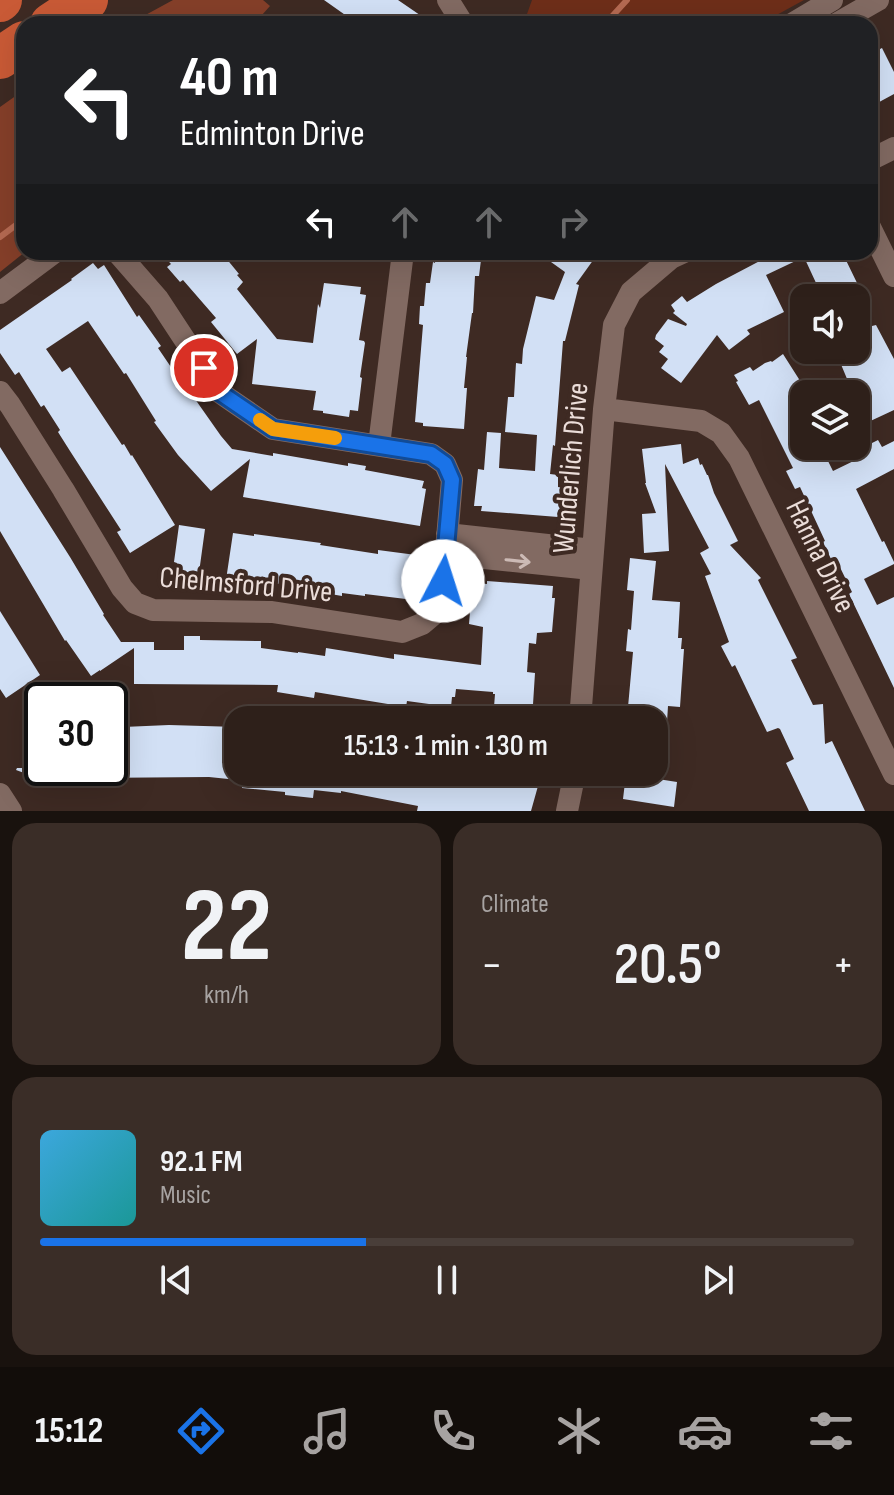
<!DOCTYPE html>
<html lang="en">
<head>
<meta charset="utf-8">
<style>
  :root { --surface:#2e201a; --page:#3a2d27; --text:#f1f3f6; --muted:#a7a3a2; --line:#493e39; --accent:#1a73e8 }
  body { margin:0; font-family:"Sofia Sans Condensed",sans-serif; background:var(--page); color:var(--text); height:100vh; display:flex; flex-direction:column; font-size:30px; white-space:nowrap }
  * { box-sizing:border-box; margin:0 }
  p { font-size:26px; color:var(--muted) }
  .icon { flex:none; width:44px; height:44px; fill:none; stroke:currentColor; stroke-width:2; stroke-linecap:round; stroke-linejoin:round }
  .map { position:relative; height:811px; overflow:hidden }
  .panel { display:flex; flex-direction:column; gap:12px; padding:12px; background:#19120e; flex:1 }
  .panel>* { flex:none }
  .top-card { position:absolute; left:16px; top:16px; width:862px; height:244px; border-radius:24px; box-shadow:0 8px 32px #0002,0 0 0 2px var(--line); background:#202124; color:#fff; overflow:hidden }
  .tools { position:absolute; left:790px; top:284px; display:grid; gap:16px }
  .tools a { display:grid; place-items:center; width:80px; height:80px; border-radius:16px; background:var(--surface); box-shadow:0 8px 32px #0002,0 0 0 2px var(--line); font-size:40px }
  .speed { position:absolute; left:24px; top:682px; display:flex; gap:16px; font-size:40px; font-weight:700; text-align:center }
  .speed>* { display:grid; place-content:center; width:104px; height:104px; border-radius:50%; background:var(--surface); box-shadow:0 8px 32px #0002,0 0 0 2px var(--line); line-height:1 }
  .speed .limit { border:4px solid #111; border-radius:12px; background:#fff; color:#111 }
  .pin { position:absolute; display:grid; place-items:center; width:68px; height:68px; color:#fff; margin:-34px; border:4px solid #fff; border-radius:50%; box-shadow:0 2px 8px #0007 }
  .me { position:absolute; width:88px; margin:-44px; rotate:5deg; stroke-linejoin:round; filter:drop-shadow(0 0 6px #0008) }
  .turn { display:flex; align-items:center; gap:28px; height:168px; padding:0 32px; font-size:36px }
  .turn .icon { width:104px; height:104px; stroke-width:2.5 }
  .turn b { display:block; font-size:56px; line-height:68px }
  .lanes { display:flex; align-items:center; height:76px; padding:0 32px; background:#0003; justify-content:center; gap:40px; direction:ltr }
  .lanes .off { opacity:.35 }
  .big { font-size:60px; font-weight:600; line-height:1.1 }
  .panel .card { flex:1; display:flex; flex-direction:column; justify-content:center; gap:12px; min-width:0; padding:0 28px; border-radius:24px; background:var(--page) }
  .panel .dial { align-items:center; gap:0 }
  .dial b { font-size:104px; line-height:1 }
  .song { display:flex; align-items:center; gap:24px }
  .cover { width:96px; height:96px; border-radius:12px; background:linear-gradient(135deg,hsl(200 70% 55%),hsl(180 70% 35%)) }
  .played { height:8px; border-radius:4px; background:linear-gradient(90deg,var(--accent) 40%,var(--line) 40%) }
  .keys { display:flex; justify-content:space-around; direction:ltr }
  .heat { display:flex; justify-content:space-between; align-items:center; font-size:44px; direction:ltr }
  .panel .tiles { flex:1; display:grid; gap:12px; grid-template-columns:1fr 1fr }
  .card:last-child { grid-column:span 2 }
  .trip { position:absolute; left:224px; top:706px; width:444px; height:80px; border-radius:24px; background:var(--surface); box-shadow:0 8px 32px #0002,0 0 0 2px var(--line); font-weight:600; line-height:80px; text-align:center }
  .tab-bar { display:flex; height:128px; justify-content:space-around; align-items:center; background:#120d0a; color:var(--muted) }
  .tab-bar .icon { width:56px; height:56px }
  .tab-bar .selected { color:var(--accent) }
  .tab-bar b { font-size:36px; color:var(--text) }
  .map>svg:first-child { display:block }
  .green { fill:#6e2e19 }
  .forest { fill:#853f29 }
  .lines { fill:none; stroke-linecap:round; stroke-linejoin:round }
  .stream { stroke:#b56a52; stroke-width:6 }
  .building { fill:#d2e0f5 }
  .street { stroke:#826a62; stroke-width:22 }
  .highway { stroke:#c95a36; stroke-width:42 }
  .oneway { stroke:#ccbab5 }
  .route-casing { stroke:#114b97; stroke-width:20 }
  .route { stroke:#1a73e8; stroke-width:14 }
  .slow { stroke:#f59e0b; stroke-width:14 }
  .labels { text-anchor:middle; stroke-width:8; stroke-linejoin:round; paint-order:stroke }
  .street-label { font-size:30px; fill:#ebddd9; stroke:#3e2a23 }
</style>
</head>
<body>
<div class="map">
<svg width="894" height="811" viewBox="0 0 894 811">
  <rect width="100%" height="100%" fill="#3e2a23"/>
  <path class="green" d="M532 0H804L760 24H505L527 14Z"/>
  <path class="forest" d="M173 0H263L270 6 254 24H129Z
    M24 90V252H25L0 272V107Z"/>
  <g class="lines">
    <path class="stream" d="M605 24 627 0
      M0 237 24 219"/>
  </g>
  <path class="building" d="M324 0H398L433 24H358Z
    M882 48 894 72V94L870 107V54Z
    M160 252H221L239 274 237 275 243 282 237 289 277 339 313 343 318 304 320 308 324 283 361 287 360 294 366 295 359 340 364 341 365 343 360 377 362 378 358 411 350 410 349 417 323 413V411L313 410 316 391 252 384 257 339 237 354 211 322 216 318 183 280 180 282 167 267 171 264Z
    M436 252H482L479 276H475L473 313H472L466 357H467L464 388H467L464 429 423 426V423L415 422 423 325 419 324 420 306H424L426 283H430L433 262 435 263Z
    M537 252H599L576 284 579 285 565 341H563L555 446 553 445 550 474 558 475V487L563 488 561 515 558 514V517L481 511 482 506H474L478 469 484 470 487 432 501 433 499 468 535 471 537 435 505 432 508 397H514L516 363 522 364 523 349 536 296 554 300 565 272Z
    M777 252H842L858 285 853 287 872 326 876 325 894 359V410L864 424 856 407V394H850L847 387 850 386 835 350H856V298H823L804 257 766 275 784 312 747 330 750 334 729 350 717 335 681 383 661 368 668 359 659 352 664 346 655 339 656 335 668 319 686 326 687 324 673 313 675 311 671 305 682 296 687 302 716 284Z
    M93 263 98 269 104 265 137 317 139 315 161 346 158 348 175 373 176 372 221 436 232 449 273 456V453L348 466V463L366 466 365 470 424 481 422 488 426 489 420 526 243 497 250 459 211 491 178 455 154 422 156 421 126 373 124 374 88 321 46 349 62 372 70 367 122 445 124 444 131 456 132 455 175 525 130 553 117 532 121 530 70 451 58 432 60 430 44 405 41 407 19 372 15 375 0 353V330L72 280 71 279Z
    M783 354 804 387V446H815L823 461 827 459 833 471 868 454 864 447 878 440 882 447 894 441V469L856 489 882 542 884 541 894 562V564L864 579 877 605 894 597V688L849 594 852 592 835 557 831 559 823 542 825 541 800 487 795 489 786 471 793 468 759 400 749 405 736 382 738 381 734 375 750 367 753 371 765 363 771 361 772 362Z
    M681 444 683 464 698 458 700 465 702 464 707 475H708L714 493 738 541 730 545 761 578 758 580 797 658 791 660 813 705 823 704 825 744 832 741 865 811H809L786 763 794 759 780 729 778 728 767 732 735 665 732 667 721 646 729 642 705 576 711 574 700 553 709 548 665 464 669 551 644 553 642 514 656 513 645 483H646L642 449Z
    M0 447 70 557 104 614 103 615 121 642H154V650H184V636H200V640L261 641V648L298 653V652L325 656 326 648 394 659V654L481 665 483 627 469 624 470 612H465L466 602 463 601 465 586 467 587 468 582 487 584V581L553 586 552 598H555L552 632 537 633 536 644 529 643 527 672 535 673 532 720H493L495 694H493V692L456 689 455 697H452L451 707 407 701 406 707 315 692 314 698 277 692 278 685 134 684V648L100 671V670L91 676 66 640 65 641 0 531Z
    M179 525 205 529 198 580 190 578 189 581 175 579 177 563 174 562Z
    M233 533 254 536V534L321 543 320 545 378 554V550L416 555 414 569 418 570 414 600 365 594V596L342 593V596L313 591 310 593 295 591V586L265 582V584L226 580Z
    M630 558 656 561 652 600 680 602 678 638H682L681 649H684L680 707 668 706 667 722 627 718 633 652 626 651 628 629 631 630 634 591 627 590Z
    M0 611 40 675 6 698 0 689Z
    M169 725 238 727V780L209 777 88 778V768H110V764H124L123 727Z
    M17 768H63L57 785 16 770Z
    M243 772H423L422 776 460 785 463 772H484L538 786 531 811H417L418 806 341 791V793L314 790 313 798 285 795V792L242 788Z
    M626 774 677 782 674 807 623 799Z"/>
  <g class="lines">
    <path class="street" d="M448 0 463 24
      M792 24 832 0
      M836 24 878 0
      M870 160 894 148
      M870 227 894 276
      M0 293 55 252
      M0 392 10 405 63 489 122 588 135 603 153 610 272 612 402 632 422 624 441 608 452 480 445 464 431 454 273 429 219 392 158 299 117 252
      M604 409 701 421 721 433 739 458 894 774
      M379 445 403 252
      M447 534 593 550
      M445 554 591 569
      M580 720 604 409 614 325 631 292 671 258 684 252
      M0 794 11 811
      M567 811 575 772"/>
    <path class="highway" d="M0 1 1 0
      M51 24 87 0
      M0 58 24 42"/>
  </g>
  <defs><path id="oneway-shaft" d="M-6 0H5M1.5-3L5.5 0L1.5 3" fill="none" stroke-width="1.6" stroke-linecap="round" stroke-linejoin="round" transform="scale(2)"/></defs>
  <use class="oneway" href="#oneway-shaft" transform="translate(518 561) rotate(6)"/>
  <g class="lines">
    <defs>
      <path id="route" d="M204 368 219 392 273 429 431 454 445 464 452 480 443 581"/>
    </defs>
    <use href="#route" class="route-casing"/>
    <use href="#route" class="route"/>
    <path class="slow" d="M260 420 273 429 335 438"/>
  </g>
  <g class="labels">
    <g class="street-label">
      <text transform="translate(570 468) rotate(-85)" y="10">Wunderlich Drive</text>
      <text transform="translate(821 556) rotate(64)" y="10">Hanna Drive</text>
      <text transform="translate(246 584) rotate(5)" y="10">Chelmsford Drive</text>
    </g>
  </g>
</svg>
<div class="tools">
<a><svg class="icon" aria-label="sound" viewBox="0 0 24 24"><path d="M4 9h4l5-4v14l-5-4H4zM17 9q2 3 0 6"/></svg></a>
<a><svg class="icon" aria-label="layers" viewBox="0 0 24 24"><path d="M12 4l9 5-9 5-9-5zM3 14l9 5 9-5"/></svg></a>
</div>
<div class="speed"><div class="limit">30</div></div>
<div class="pin" style="left:204px;top:368px;background:#d93025"><svg class="icon" aria-label="arrive" viewBox="0 0 24 24"><path d="M6 21V4h12l-3 4 3 4H6"/></svg></div>
<svg class="me" style="left:443px;top:581px" viewBox="-20 -20 40 40"><circle r="19" fill="#fff"/><path d="M0-13L10 11 0 6-10 11z" fill="#1a73e8"/></svg>
<div class="trip">15:13 · 1 min · 130 m</div>
<div class="top-card">
<div class="turn"><svg class="icon" aria-label="left" viewBox="0 0 24 24"><path d="M17 20v-9H6M10 6l-5 5 5 5"/></svg><div><b>40 m</b>Edminton Drive</div></div>
<div class="lanes"><svg class="icon" aria-label="left" viewBox="0 0 24 24"><path d="M17 20v-9H6M10 6l-5 5 5 5"/></svg><svg class="icon off" aria-label="ahead" viewBox="0 0 24 24"><path d="M12 20V5M6 11l6-6 6 6"/></svg><svg class="icon off" aria-label="ahead" viewBox="0 0 24 24"><path d="M12 20V5M6 11l6-6 6 6"/></svg><svg class="icon off" aria-label="right" viewBox="0 0 24 24"><path d="M7 20v-9h11M14 6l5 5-5 5"/></svg></div>
</div>
</div>
<section class="panel">
<div class="tiles">
<div class="card dial"><b>22</b><p>km/h</p></div>
<div class="card"><p>Climate</p>
<div class="heat"><a>−</a><b class="big">20.5°</b><a>+</a></div>
</div>
<div class="card">
<div class="song"><i class="cover"></i><div><b>92.1 FM</b><p>Music</p></div></div>
<div class="played"></div>
<div class="keys"><svg class="icon" aria-label="previous" viewBox="0 0 24 24"><path d="M18 5L8 12l10 7zM5 5v14"/></svg><svg class="icon" aria-label="pause" viewBox="0 0 24 24"><path d="M8 5v14M16 5v14"/></svg><svg class="icon" aria-label="next" viewBox="0 0 24 24"><path d="M6 5l10 7-10 7zM19 5v14"/></svg></div>
</div>
</div>
</section>
<nav class="tab-bar">
<b>15:12</b>
<svg class="icon selected" aria-label="directions" viewBox="0 0 24 24"><path d="M12 3l9 9-9 9-9-9zM9 14v-3h6M13 9l2 2-2 2"/></svg>
<svg class="icon" aria-label="music" viewBox="0 0 24 24"><path d="M9 18V5l10-2v13"/><circle cx="6" cy="18" r="3"/><circle cx="16" cy="16" r="3"/></svg>
<svg class="icon" aria-label="phone" viewBox="0 0 24 24"><path d="M5 4h4l2 5-3 2q2 4 5 5l2-3 5 2v4C11 20 4 13 5 4z"/></svg>
<svg class="icon" aria-label="climate" viewBox="0 0 24 24"><path d="M12 3v18M4 7l16 10M4 17L20 7"/></svg>
<svg class="icon" aria-label="car" viewBox="0 0 24 24"><path d="M5 17H2v-5l4-1 3-4h7l3 4 3 1v5h-3M9 17h6M6 11h13"/><circle cx="7" cy="17" r="2"/><circle cx="17" cy="17" r="2"/></svg>
<svg class="icon" aria-label="filters" viewBox="0 0 24 24"><path d="M4 7h16M4 17h16"/><circle cx="9" cy="7" r="2"/><circle cx="15" cy="17" r="2"/></svg>
</nav>
</body>
</html>
